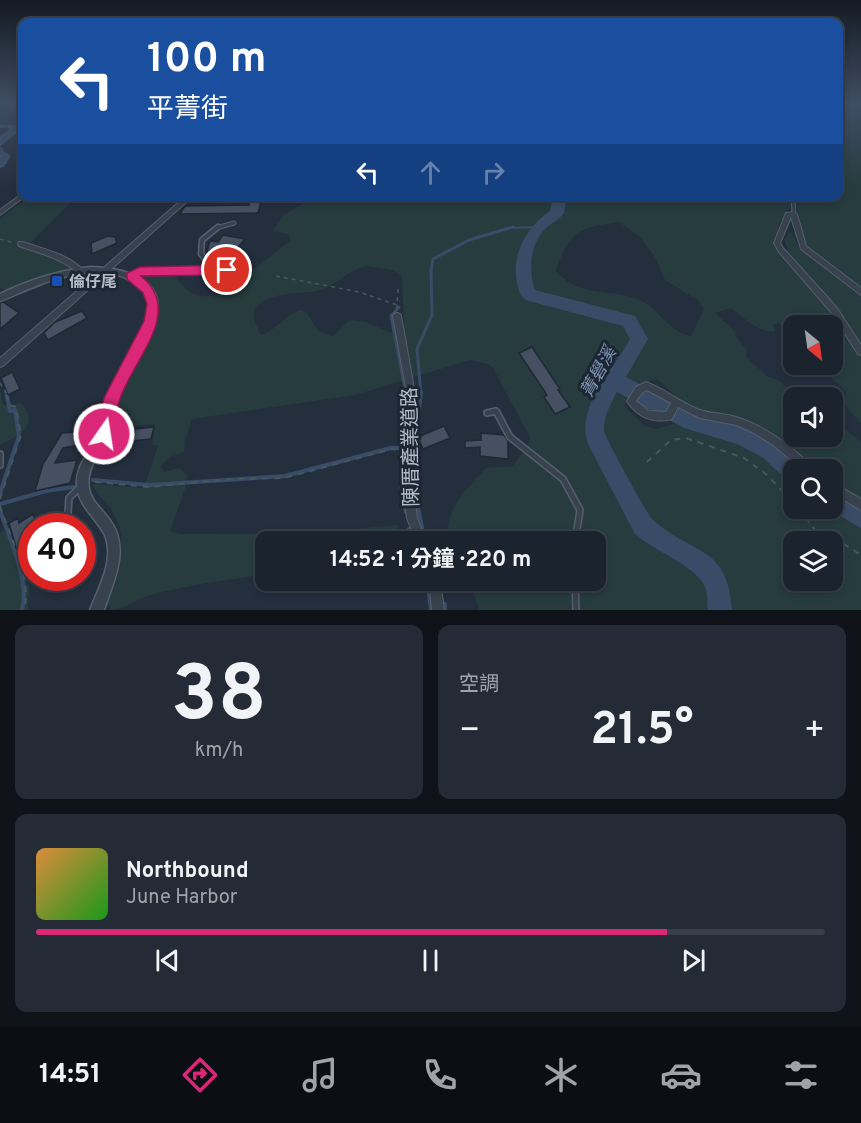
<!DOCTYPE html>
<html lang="zh-TW">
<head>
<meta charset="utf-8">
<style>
  :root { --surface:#1b232e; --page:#242b36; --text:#f1f3f6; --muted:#a0a4aa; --line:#39404a; --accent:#db2777 }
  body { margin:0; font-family:Overpass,"Noto Sans TC",sans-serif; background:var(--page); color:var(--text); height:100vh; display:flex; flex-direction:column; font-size:22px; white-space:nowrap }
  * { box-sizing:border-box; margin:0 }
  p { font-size:20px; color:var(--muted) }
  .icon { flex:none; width:33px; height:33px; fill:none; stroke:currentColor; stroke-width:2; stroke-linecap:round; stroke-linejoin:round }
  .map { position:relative; height:610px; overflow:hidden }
  .drawer { display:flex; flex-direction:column; gap:15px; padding:15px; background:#0f1319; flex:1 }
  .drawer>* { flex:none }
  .banner { position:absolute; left:18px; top:18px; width:825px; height:183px; border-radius:12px; box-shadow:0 3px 9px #0003,0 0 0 2px var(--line); background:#1a4fa0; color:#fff; overflow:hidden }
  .needle { width:39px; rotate:151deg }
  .controls { position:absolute; left:783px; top:315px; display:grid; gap:12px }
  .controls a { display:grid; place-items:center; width:60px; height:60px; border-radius:12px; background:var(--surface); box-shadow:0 3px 9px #0003,0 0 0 2px var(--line); font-size:30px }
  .speed { position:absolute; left:18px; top:513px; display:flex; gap:12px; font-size:30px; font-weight:700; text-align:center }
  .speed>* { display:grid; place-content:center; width:78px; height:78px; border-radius:50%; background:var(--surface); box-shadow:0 3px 9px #0003,0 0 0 2px var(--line); line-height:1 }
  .speed .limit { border:9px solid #d22; background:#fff; color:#111 }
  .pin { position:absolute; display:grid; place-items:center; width:51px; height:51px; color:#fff; margin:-26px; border:3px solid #fff; border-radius:50%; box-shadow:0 2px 6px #0007 }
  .me { position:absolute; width:66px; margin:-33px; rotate:13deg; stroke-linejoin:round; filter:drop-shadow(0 0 4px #0008) }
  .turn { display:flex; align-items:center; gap:21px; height:126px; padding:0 30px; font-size:27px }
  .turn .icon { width:78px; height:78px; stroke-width:2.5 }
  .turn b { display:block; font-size:42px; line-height:51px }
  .lanes { display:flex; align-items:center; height:57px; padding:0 30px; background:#0003; justify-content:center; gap:30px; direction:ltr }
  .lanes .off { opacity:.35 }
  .big { font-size:45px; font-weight:700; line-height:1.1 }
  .drawer .card { flex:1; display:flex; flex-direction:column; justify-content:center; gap:9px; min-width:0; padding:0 21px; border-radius:12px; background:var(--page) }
  .drawer .dial { align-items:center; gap:0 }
  .dial b { font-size:78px; line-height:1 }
  .song { display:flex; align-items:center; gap:18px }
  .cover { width:72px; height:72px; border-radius:9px; background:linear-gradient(135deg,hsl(30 70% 55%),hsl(120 70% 35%)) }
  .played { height:6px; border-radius:3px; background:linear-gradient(90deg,var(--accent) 80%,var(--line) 80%) }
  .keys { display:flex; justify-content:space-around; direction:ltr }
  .heat { display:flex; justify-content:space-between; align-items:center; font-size:33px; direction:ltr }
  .drawer .tiles { flex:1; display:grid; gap:15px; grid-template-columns:1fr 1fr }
  .card:last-child { grid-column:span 2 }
  .trip { position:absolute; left:255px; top:531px; width:351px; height:60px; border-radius:12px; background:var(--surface); box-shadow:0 3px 9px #0003,0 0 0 2px var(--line); font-weight:700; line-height:60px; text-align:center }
  .tab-bar { display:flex; height:96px; justify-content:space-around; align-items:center; background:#0b0e12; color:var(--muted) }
  .tab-bar .icon { width:42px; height:42px }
  .tab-bar .on { color:var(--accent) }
  .tab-bar b { font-size:27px; color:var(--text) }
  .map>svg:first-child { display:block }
  .green { fill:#263c3f; fill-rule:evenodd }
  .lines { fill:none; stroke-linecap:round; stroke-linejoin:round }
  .stream-far2 { stroke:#394c67; stroke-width:2 }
  .stream-far1 { stroke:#394c67; stroke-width:3 }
  .stream { stroke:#394c67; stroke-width:4 }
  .river { fill:#394c67; fill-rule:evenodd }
  .building { fill:#455162; stroke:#1f2835; stroke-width:1.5 }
  .service-far2-casing { stroke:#565f6c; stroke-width:5 }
  .service-far1-casing { stroke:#565f6c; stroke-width:7 }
  .service-casing { stroke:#565f6c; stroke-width:8 }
  .minor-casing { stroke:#565f6c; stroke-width:2 }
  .tertiary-casing { stroke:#565f6c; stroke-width:3 }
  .path-far1 { stroke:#44595c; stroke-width:1.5; stroke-dasharray:4 4; stroke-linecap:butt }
  .path { stroke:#44595c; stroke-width:2; stroke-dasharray:6 6; stroke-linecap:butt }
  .service-far2 { stroke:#38414e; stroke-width:3 }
  .service-far1 { stroke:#38414e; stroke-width:4 }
  .service { stroke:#38414e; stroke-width:5 }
  .minor { fill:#38414e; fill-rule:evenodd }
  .tertiary { fill:#38414e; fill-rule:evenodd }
  .route { fill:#db2777; stroke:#8e194d; stroke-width:1.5 }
  .transit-dot { fill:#1a4fb4; stroke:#1d2633; stroke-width:2 }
  .labels { text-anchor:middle; stroke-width:6; stroke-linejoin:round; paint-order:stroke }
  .poi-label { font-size:16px; font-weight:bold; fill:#b4bcc9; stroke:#1d2633; text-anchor:start }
  .water-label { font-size:18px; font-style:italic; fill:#7c92b1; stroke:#1d2633 }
  .near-street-label { font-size:20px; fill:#b4bcc9; stroke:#1d2633 }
</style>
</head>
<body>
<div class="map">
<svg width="861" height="610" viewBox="0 0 861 610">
  <rect width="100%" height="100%" fill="#242f3e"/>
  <path class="green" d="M839 102H861V289L804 243 796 197 838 196Z
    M29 197H76L29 244 30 249 73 267 6 290 0 288V219Z
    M313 197H790L793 203 779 224 776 242 829 307 861 356V423L844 404 846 392 819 365 832 364V326H794L793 337 779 323 773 325 775 330 773 332C755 330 744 318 731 308L715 313 736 332 735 336 747 350 746 357 768 377 778 380 797 397 794 398V436H832L833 420 861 442V501L833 484 832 470 815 469 767 431 698 411 680 400 657 379C641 383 631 390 624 406L645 426 657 429 676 423H693L749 439 793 475 794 508H832L833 504 861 521V610H479L474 594 459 581 596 580V542L446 541C450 503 461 496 486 468L513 466 531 439 493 368 488 364 470 360 355 395 192 419 185 440 184 452 170 457 161 466 164 472 179 468 187 474 185 489 170 531 180 534 310 533 399 525 396 536 385 541 266 542 265 574C227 580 188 585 150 595 137 599 126 609 111 610L108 603C115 566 132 547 112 511 106 501 97 495 92 484L144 488 158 446 152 445 155 424 131 426 111 425 122 386 155 322 159 304 155 292 140 275 173 273C201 318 230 288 258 266 269 257 280 249 291 240L288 234 273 231 283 216ZM619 222 640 237 655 257 665 280 699 301 704 309 691 336C673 335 658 309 642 301 613 287 576 299 556 270 570 230 579 228 619 222ZM367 266 393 270 402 276 404 328 391 333 366 322 349 320 333 336 318 331 307 313 301 310C282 316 277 330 261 335L254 320V310C267 291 295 295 316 291 336 287 348 269 367 266ZM794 542H832V580H794Z
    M790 231 798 245 861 297V344L840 315 792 260 784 240Z
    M0 387 3 405 21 403C41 426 18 436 0 445Z
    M7 528 29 587 28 610H0V533Z"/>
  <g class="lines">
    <path class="stream-far2" d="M0 126 19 127
      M506 228 538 227"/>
    <path class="stream-far1" d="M399 307 391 316 406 394
      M421 394 417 349 432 315 431 271 433 259 469 240 513 227"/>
    <path class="stream" d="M416 438 421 392
      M416 447V499
      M93 480 150 485 285 476 391 448H404
      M0 493 19 436 15 410 10 411 6 392
      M0 504 46 491 74 487
      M418 508 423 532
      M0 510C9 538 30 582 22 610
      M406 512 401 484 408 402 406 392
      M409 529 413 542
      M427 580 431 610
      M445 604V610"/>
    <path class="river" d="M22 120V129L0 146V136Z
      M0 149 11 156 4 167 0 168Z
      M553 196H567L564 213C559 220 551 223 545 229 530 245 528 271 535 290L635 316 648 339 626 377 695 413 741 426 776 443 801 466 803 470H794V483L787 480 762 457 737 444 684 428 617 392C611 403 603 418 604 431 605 437 647 514 652 519 691 555 728 544 732 610H708C707 603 708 594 705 587 695 565 654 551 635 534L588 444C575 406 614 369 630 339L623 326 529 301C521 299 519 291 517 283 511 253 527 227 550 211Z
      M832 489 861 505V528L826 508H832Z"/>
  </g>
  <path class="building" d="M249 202H261L258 213 180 214 185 206 249 205Z
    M223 235 245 239 234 252 207 251 210 241 218 242Z
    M108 236 115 237 117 243 92 254 91 243Z
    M3 302 19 313 0 329V303Z
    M82 311 87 318 48 340 44 333 55 322Z
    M532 347 560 389 558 390 570 407 555 414 544 397 547 395 519 353Z
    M12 372 20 389 8 395 1 378Z
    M444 426 450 438 423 449 418 437Z
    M154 427 151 439 132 441 135 429Z
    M90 431 86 444 63 448 55 463 77 460 70 483 35 491 43 464 62 433Z
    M481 433 504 435 508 441V459L480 456V447L465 448V441L481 440Z
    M33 514 37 526H32V557L21 564 9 523 18 518 19 523Z"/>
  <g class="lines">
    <defs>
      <path id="service-far2" d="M793 196 794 214
        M216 228 234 223"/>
      <path id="service-far1" d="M215 270 201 254 202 240 218 227
        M132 276 140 271 196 272 247 266"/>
      <path id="service" d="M487 413 496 411 510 437 563 479 580 510 575 542
        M0 454V465
        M68 513 69 498 81 486
        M575 580 576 610"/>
      <path id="minor" d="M22 194V196H25L24 197 0 215V210Z
        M186 196H193L3 366 0 367V358Z
        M794 212 797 214 806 246 861 288V295L801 249 791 217 780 243 783 248 837 308 861 345V355L858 354 831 312 779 252 774 243 786 213Z
        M19 242H23C43 249 68 254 83 270L81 272H77C60 258 39 253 19 246L18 244Z
        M397 313 400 314 401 316 417 405 413 488 417 518 426 542H416L407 518 403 488 409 405 393 316 394 314Z
        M646 382C665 389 681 403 700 410 711 414 724 413 736 417 766 426 791 446 813 467L815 470H803L773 445 754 433 736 425 700 418 678 407 672 419C653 424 637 417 627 401L636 387ZM647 390 671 403 666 412 649 411 636 401 642 393Z
        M832 482 861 499V510L832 493Z
        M429 580H440L444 610H432Z"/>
      <path id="tertiary" d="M91 267C127 268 173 281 152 327 141 350 126 372 117 397 113 409 114 421 109 433 103 451 85 467 89 488 90 500 102 509 109 519 131 548 114 579 104 610H90C98 589 114 562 106 538 104 531 98 525 94 519 86 509 78 499 77 486 75 464 93 450 99 431 104 417 104 403 110 390 115 377 122 365 129 353 136 340 146 326 149 311 150 300 145 290 136 284 109 263 63 275 34 287 22 291 12 297 0 301V294C29 280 59 270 91 267Z"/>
    </defs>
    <use href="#service-far2" class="service-far2-casing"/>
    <use href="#service-far1" class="service-far1-casing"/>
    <use href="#service" class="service-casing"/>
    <use href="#minor" class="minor-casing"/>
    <use href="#tertiary" class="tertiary-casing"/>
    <path class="path-far1" d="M0 125 16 126
      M0 127 13 128
      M0 139 22 119
      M0 145 22 127
      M0 147 8 155 6 162 0 167
      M0 157 7 154
      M0 239 14 243
      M276 276 359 292 397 305
      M397 309 398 287
      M0 383 7 394"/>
    <path class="path" d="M647 462 671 440 686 438 744 458 766 474 794 503
      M95 482 149 487 232 479 284 478 392 449 400 450
      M0 499 21 435 16 407 9 405 6 392
      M0 506C10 537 32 577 24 610
      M798 508 816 531 827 533 861 555"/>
    <use href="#service-far2" class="service-far2"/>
    <use href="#service-far1" class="service-far1"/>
    <use href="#service" class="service"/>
    <use href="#minor" class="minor"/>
    <use href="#tertiary" class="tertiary"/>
  </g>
  <linearGradient id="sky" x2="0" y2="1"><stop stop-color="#141a22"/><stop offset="0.55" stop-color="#3f4d63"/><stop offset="1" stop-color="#3f4d63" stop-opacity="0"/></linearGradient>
  <rect width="861" height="187" fill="url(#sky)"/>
  <path class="route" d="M227 265 234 270 227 275 141 276C185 312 133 359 120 399 115 412 115 426 110 439L104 442 98 439 95 434 104 398 144 321 147 304 143 293 127 279V273L140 267Z"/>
  <rect class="transit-dot" x="51" y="275" width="12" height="12" rx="3"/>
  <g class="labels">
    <g class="poi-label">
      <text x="69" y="287">倫仔尾</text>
    </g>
    <g class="water-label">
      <text transform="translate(598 372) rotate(-61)" y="6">菁礐溪</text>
    </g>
    <g class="near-street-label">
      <text transform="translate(410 447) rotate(-91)" y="7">陳厝產業道路</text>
    </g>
  </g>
</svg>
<div class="controls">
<a><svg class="needle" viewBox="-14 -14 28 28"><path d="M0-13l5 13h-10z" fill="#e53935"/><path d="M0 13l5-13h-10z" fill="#a0a4aa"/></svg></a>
<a><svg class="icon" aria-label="sound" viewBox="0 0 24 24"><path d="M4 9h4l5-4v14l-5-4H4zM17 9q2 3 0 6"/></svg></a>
<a><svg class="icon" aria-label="search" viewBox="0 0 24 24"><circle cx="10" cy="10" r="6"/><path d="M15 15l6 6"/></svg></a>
<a><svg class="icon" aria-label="layers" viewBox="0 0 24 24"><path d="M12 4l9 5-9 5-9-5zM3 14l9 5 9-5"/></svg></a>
</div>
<div class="speed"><div class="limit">40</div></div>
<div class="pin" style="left:227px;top:270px;background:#d93025"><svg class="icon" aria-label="arrive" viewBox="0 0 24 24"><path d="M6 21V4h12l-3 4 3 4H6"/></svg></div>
<svg class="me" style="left:104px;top:434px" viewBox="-20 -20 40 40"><circle r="17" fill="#db2777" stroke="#fff" stroke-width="3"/><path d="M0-11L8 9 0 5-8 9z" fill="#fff"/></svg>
<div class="trip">14:52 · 1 分鐘 · 220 m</div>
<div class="banner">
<div class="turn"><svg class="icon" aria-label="left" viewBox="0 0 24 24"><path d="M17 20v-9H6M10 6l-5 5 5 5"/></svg><div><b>100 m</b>平菁街</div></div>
<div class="lanes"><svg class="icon" aria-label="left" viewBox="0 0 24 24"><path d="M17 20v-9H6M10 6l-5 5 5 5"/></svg><svg class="icon off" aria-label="ahead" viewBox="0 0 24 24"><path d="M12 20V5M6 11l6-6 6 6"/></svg><svg class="icon off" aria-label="right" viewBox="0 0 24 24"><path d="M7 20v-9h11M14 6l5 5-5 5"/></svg></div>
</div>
</div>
<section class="drawer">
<div class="tiles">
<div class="card dial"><b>38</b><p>km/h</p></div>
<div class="card"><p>空調</p>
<div class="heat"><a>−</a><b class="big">21.5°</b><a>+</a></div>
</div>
<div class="card">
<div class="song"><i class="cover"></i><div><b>Northbound</b><p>June Harbor</p></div></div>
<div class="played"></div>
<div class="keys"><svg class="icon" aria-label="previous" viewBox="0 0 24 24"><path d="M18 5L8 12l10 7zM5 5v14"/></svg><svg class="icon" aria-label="pause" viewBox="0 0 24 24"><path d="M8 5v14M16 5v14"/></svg><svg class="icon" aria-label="next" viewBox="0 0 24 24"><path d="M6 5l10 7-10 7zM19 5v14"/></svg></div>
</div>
</div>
</section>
<nav class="tab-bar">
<b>14:51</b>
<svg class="icon on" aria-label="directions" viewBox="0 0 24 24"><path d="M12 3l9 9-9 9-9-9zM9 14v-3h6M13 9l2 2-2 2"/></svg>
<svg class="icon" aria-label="music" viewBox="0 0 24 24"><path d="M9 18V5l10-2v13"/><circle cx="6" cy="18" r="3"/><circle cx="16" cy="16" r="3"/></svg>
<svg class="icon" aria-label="phone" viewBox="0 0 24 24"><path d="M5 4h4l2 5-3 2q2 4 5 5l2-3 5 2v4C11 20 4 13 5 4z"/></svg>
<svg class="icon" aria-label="climate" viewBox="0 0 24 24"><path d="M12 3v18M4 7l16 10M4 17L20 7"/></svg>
<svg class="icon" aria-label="car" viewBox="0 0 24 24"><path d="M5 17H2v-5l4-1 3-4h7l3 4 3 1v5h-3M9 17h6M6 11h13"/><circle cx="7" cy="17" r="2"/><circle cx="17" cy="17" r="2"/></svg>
<svg class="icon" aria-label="filters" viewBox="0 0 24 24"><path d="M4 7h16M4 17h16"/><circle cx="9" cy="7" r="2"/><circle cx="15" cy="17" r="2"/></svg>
</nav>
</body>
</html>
